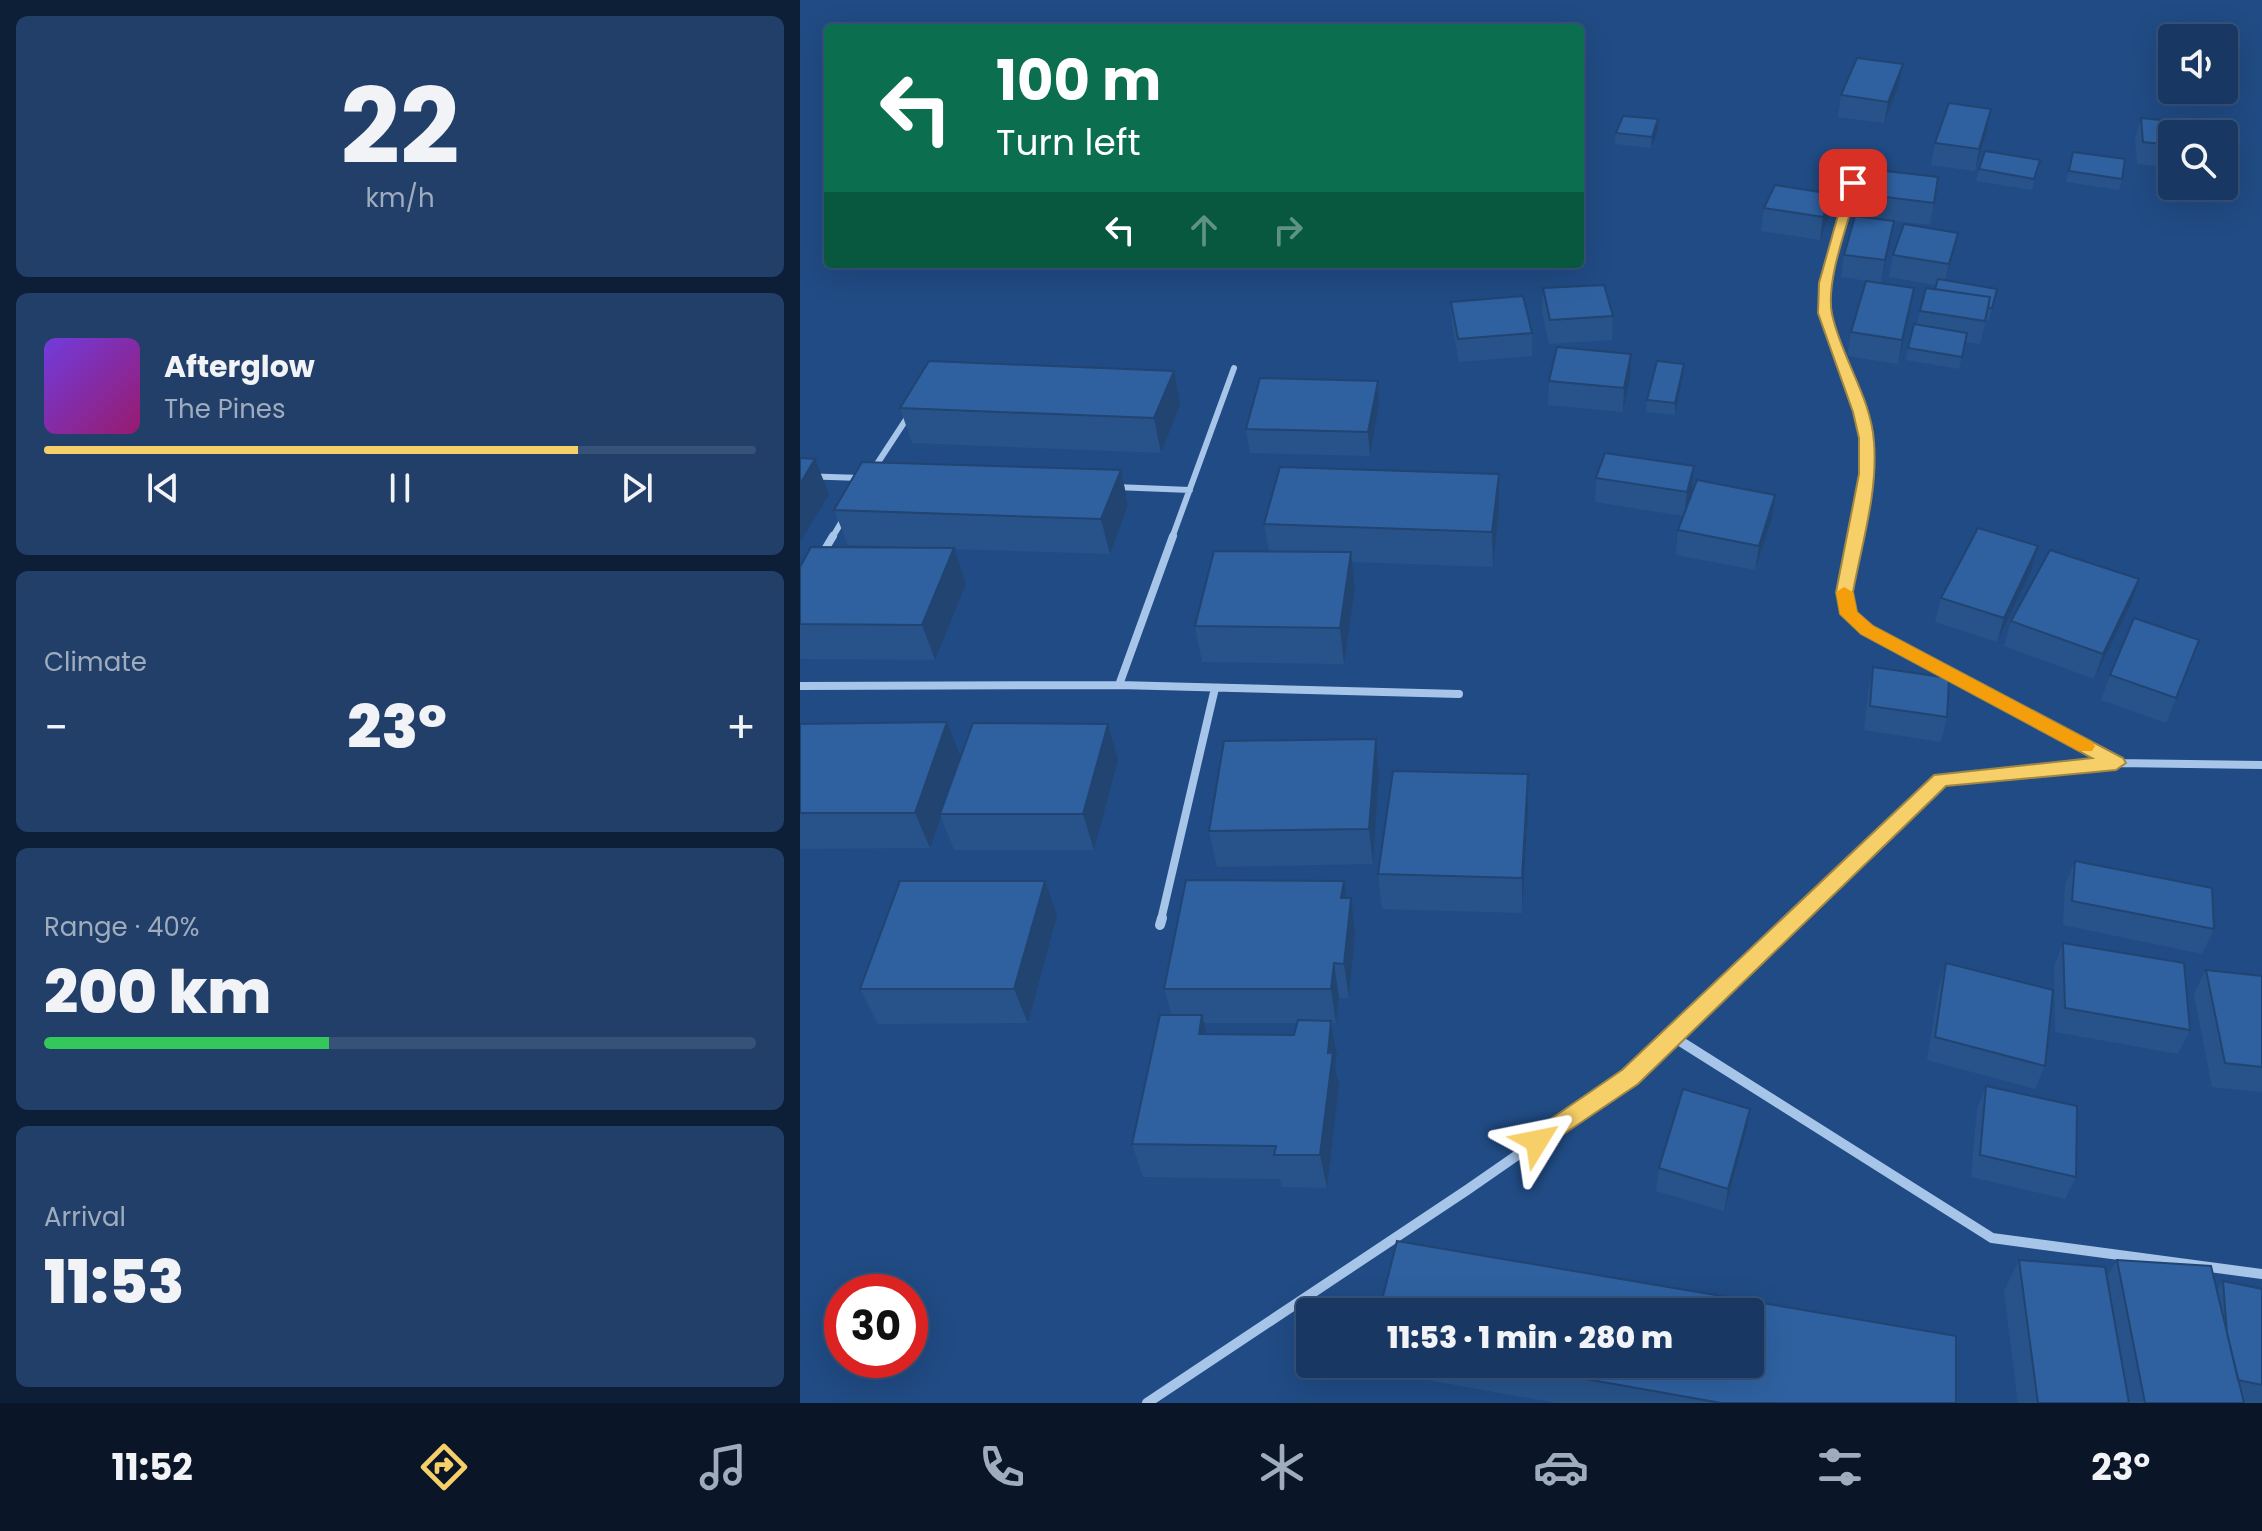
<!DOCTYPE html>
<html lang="en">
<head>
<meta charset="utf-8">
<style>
  :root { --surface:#183863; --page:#213f69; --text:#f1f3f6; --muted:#9facbe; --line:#365278; --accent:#f7cf68 }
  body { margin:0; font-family:Poppins,sans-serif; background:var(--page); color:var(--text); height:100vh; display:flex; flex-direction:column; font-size:30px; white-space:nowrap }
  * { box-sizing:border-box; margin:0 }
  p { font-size:26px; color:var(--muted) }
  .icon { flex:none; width:44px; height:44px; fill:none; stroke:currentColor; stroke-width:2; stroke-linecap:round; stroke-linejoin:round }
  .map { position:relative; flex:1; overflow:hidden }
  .details { display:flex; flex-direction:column; gap:16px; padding:16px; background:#0d1f36; width:800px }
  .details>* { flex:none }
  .banner { position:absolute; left:24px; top:24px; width:760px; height:244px; border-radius:8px; box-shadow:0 8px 32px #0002,0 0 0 2px var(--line); background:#0b6e4f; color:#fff; overflow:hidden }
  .buttons { position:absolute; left:1358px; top:24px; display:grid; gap:16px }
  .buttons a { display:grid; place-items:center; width:80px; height:80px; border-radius:8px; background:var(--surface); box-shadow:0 8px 32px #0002,0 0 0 2px var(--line); font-size:40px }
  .speed { position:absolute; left:24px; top:1274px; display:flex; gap:16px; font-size:40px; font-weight:700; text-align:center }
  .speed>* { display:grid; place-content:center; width:104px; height:104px; border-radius:50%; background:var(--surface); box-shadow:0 8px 32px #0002,0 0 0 2px var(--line); line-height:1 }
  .speed .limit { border:12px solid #d22; background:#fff; color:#111 }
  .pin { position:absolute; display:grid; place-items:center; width:68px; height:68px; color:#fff; margin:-34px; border-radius:16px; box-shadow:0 4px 12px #0006 }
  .me { position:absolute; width:88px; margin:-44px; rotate:55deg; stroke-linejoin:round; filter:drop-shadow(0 0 6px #0008) }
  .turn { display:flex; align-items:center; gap:28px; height:168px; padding:0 40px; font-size:36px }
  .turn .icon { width:104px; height:104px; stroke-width:2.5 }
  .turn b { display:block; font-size:56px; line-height:68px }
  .lanes { display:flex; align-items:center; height:76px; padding:0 40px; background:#0003; justify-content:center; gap:40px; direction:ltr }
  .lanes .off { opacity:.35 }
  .big { font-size:60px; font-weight:800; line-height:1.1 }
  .details .card { flex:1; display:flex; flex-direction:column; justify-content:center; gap:12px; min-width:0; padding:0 28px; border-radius:12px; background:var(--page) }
  .details .dial { align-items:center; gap:0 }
  .dial b { font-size:104px; line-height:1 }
  .song { display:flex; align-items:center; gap:24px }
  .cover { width:96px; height:96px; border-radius:12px; background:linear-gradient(135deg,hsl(260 70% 55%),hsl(320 70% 35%)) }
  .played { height:8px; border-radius:4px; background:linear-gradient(90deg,var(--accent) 75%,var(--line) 75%) }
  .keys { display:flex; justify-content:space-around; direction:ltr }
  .heat { display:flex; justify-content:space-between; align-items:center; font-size:44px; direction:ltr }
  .charge { height:12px; border-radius:6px; background:linear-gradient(90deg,#34c759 40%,var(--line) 0) }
  .trip { position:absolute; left:496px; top:1298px; width:468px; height:80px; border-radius:8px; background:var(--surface); box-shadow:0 8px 32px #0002,0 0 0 2px var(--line); font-weight:800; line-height:80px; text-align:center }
  .tabs { display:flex; height:128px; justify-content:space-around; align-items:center; background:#0a1628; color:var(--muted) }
  .tabs .icon { width:56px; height:56px }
  .tabs .active { color:var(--accent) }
  .tabs b { font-size:36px; color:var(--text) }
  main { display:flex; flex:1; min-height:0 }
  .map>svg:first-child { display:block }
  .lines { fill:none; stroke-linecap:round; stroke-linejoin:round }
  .minor-far3 { stroke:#a7c5e9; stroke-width:5 }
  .minor-far2 { stroke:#a7c5e9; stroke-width:6 }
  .minor-far1 { stroke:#a7c5e9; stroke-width:8 }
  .minor { stroke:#a7c5e9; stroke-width:10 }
  .wall { fill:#28538a; fill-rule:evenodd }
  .shaded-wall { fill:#214471 }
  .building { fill:#2f61a1; stroke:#214471; stroke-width:2 }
  .route { fill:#f7cf68; stroke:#a18744; stroke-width:2 }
  .slow { fill:#f59e0b }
</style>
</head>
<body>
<main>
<section class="details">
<div class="card dial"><b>22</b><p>km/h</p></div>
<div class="card">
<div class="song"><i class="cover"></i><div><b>Afterglow</b><p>The Pines</p></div></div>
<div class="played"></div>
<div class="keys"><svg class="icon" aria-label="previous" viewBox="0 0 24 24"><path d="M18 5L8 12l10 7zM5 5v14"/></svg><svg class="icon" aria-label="pause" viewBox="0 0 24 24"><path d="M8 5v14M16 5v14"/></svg><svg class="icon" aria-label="next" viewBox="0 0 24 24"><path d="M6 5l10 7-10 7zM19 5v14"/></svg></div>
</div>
<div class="card"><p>Climate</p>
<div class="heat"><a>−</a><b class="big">23°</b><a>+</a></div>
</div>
<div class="card"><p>Range · 40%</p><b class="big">200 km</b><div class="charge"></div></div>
<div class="card"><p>Arrival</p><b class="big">11:53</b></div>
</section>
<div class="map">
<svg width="1462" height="1403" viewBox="0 0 1462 1403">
  <rect width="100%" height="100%" fill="#204b84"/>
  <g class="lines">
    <path class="minor-far3" d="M1038 238 1060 159"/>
    <path class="minor-far2" d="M1039 236C1032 260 1021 288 1025 314 1033 355 1059 393 1066 435 1072 469 1061 505 1054 538
      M73 470 109 415
      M0 476 61 478
      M315 487 390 490
      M32 538 45 516
      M372 538 434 368"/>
    <path class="minor-far1" d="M1055 536 1044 592 1049 614 1067 630 1315 762
      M21 556 33 536
      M319 685 373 536
      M0 686 319 685 659 694
      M361 920 415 688
      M995 920 1141 780 1316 763 1462 765"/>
    <path class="minor" d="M360 925 362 918
      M872 1036 1192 1238 1462 1274
      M347 1403 667 1190 830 1077 997 918"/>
  </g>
  <path class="wall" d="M1103 64 1099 85 1084 123 1038 117 1041 95Z
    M1191 109 1187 130 1175 171 1131 165 1135 143Z
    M1341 118 1372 134V168L1337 164 1335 139Z
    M858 130 851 148 815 144 816 133Z
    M1273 152 1322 179 1319 190 1266 182Z
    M1240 160 1232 190 1176 181 1179 169Z
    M1138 177 1130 225 1086 220 1094 221 1081 283 1041 277 1044 255 1058 216 1061 194Z
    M1032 194 1029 216 1020 240 961 231 964 208Z
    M1093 255H1153L1146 280 1197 289 1189 320H1186L1180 344 1165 342 1159 369 1106 360 1108 348 1117 325 1120 311 1136 285 1089 277Z
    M743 288 813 316 812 340 749 344 742 311Z
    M651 302 732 333V356L659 362 652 325Z
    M1110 311 1098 364 1047 356 1051 332Z
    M884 364 883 376 875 415 846 412 847 400Z
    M830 377 823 412 748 405 749 381Z
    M578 381 579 404 570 456 450 453 446 429Z
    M380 405 361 453 112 443 100 408Z
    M894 466 892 490 888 505 972 519 955 570 876 555 878 530 883 516 795 502 796 478Z
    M321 470 328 505 310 554 154 549 166 584 135 660 0 659V567L143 548 48 545 34 510Z
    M699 474V510L693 567 552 562 555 588 544 664 402 662 395 626 469 551 464 524Z
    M1238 546 1231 571 1197 642 1135 622 1141 598Z
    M1339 579 1331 604 1294 679 1204 646 1211 621Z
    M1399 640 1366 723 1301 700 1310 675Z
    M1073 667 1147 717 1141 742 1064 730 1068 692Z
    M147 722 160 757 308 724 318 760 294 850H154L141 817 130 848 0 849V724Z
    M576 739 579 774 573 864 417 867 409 831Z
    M728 774V810L722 913 582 909 578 874Z
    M1275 861 1414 929 1402 954 1263 925 1265 885Z
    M544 881 546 898 555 933 549 998H539L536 1023H532L537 1055 535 1067 539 1086 527 1188 482 1187 480 1179 343 1177 332 1144 372 1015 364 989ZM404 1023H497L494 1035 407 1034Z
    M257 916 228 1023 78 1024 60 989Z
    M1263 943 1390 1030 1378 1054 1255 1032 1254 967Z
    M1146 963 1245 1066 1235 1089 1127 1060 1139 987Z
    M1406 970 1462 976V1092L1412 1087 1394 994Z
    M1186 1086 1276 1177 1265 1199 1171 1177 1177 1109Z
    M946 1132 924 1211 856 1191 859 1168Z
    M1219 1260 1307 1277 1317 1260 1417 1290 1423 1281 1462 1289V1403H1218L1204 1291Z
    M576 1364H950L1156 1403H756L577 1371Z"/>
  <path class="shaded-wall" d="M1103 64 1099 85 1084 123 1088 102Z
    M1191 109 1187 130 1175 171 1179 149Z
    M858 119V130L851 148 852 137Z
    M1032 194 1029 216 1020 240 1023 217Z
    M1094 221 1090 243 1081 283 1085 260Z
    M1158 233 1153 255 1144 286 1149 264Z
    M1114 288 1110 311 1098 364 1102 340Z
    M831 354 830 377 823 412 824 388Z
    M884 364 883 376 875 415V403Z
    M374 371 380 405 361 453 354 418Z
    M578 381 579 404 570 456 568 432Z
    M15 459 29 494 1 541 0 538V484Z
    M894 466 892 490 884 516 887 492Z
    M321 470 328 505 310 554 301 519Z
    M699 474V510L693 567 692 532Z
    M975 495 972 519 955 570 959 546Z
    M1238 546 1231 571 1197 642 1204 618Z
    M154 548 166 584 135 660 122 625Z
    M551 552 555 588 544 664 540 628Z
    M1339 579 1331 604 1294 679 1303 654Z
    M147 722 161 758 140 814 141 817 130 848 115 813Z
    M308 724 318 760 294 850 283 814Z
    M576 739 579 774 573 864 569 829Z
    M728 774V810L722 913V878Z
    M245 881 257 916 228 1023 214 989Z
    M544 881 549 916 541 898Z
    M551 898 555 933 549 998 544 964Z
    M534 963 539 998 536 1023 531 989Z
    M402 1015 411 1050 399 1034Z
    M531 1021 537 1055 535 1067 539 1086 527 1188 520 1155Z
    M950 1109 946 1132 924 1211 928 1189Z"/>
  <path class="building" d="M1057 58 1103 64 1088 102 1041 95Z
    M1149 103 1191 109 1179 149 1135 143Z
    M823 116 858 119 852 137 816 133Z
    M1341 118 1401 124 1402 134H1372V145L1343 142Z
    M1185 151 1240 160 1234 179 1179 169Z
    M1273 152 1325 159 1322 179 1269 171Z
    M1068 169 1138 177 1134 203 1061 194Z
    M975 185 1032 194 1023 217 964 208Z
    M1055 216 1094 221 1085 260 1044 255Z
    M1104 224 1158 233 1149 264 1093 255Z
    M1138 279 1197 289 1192 308H1188L1190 297 1135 289Z
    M1066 281 1114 288 1102 340 1051 332Z
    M804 285 813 316 750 320 743 288Z
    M1126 288 1190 297 1185 321 1120 311Z
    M723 296 732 333 658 339 651 302Z
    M1114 324 1167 333 1162 357 1108 348Z
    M757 347 831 354 824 388 749 381Z
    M129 361 374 371 354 418 100 408Z
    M857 361 884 364 875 403 847 400Z
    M460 378 578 381 568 432 446 429Z
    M805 453 894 466 887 492 796 478Z
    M0 458 15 459 0 484Z
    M62 462 321 470 301 519 34 510Z
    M480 467 699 474 692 532 464 524Z
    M897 480 975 495 959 546 878 530Z
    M1178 528 1238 546 1204 618 1141 598Z
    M11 547 154 548 122 625 0 624V567Z
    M1250 550 1339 579 1303 654 1211 621Z
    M414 551 551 552 540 628 395 626Z
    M1334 618 1399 640 1376 698 1310 675Z
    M1073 667 1149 678 1147 717 1070 706Z
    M147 722 115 813H0V724Z
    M173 723 308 724 283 814H140Z
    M576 739 569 829 409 831 424 741Z
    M593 771 728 774 722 878 578 874Z
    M1275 861 1412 888 1414 929 1272 901Z
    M386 880 544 881 541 898H551L544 964 534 963 531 989H364Z
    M100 881H245L214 989H60Z
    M1263 943 1384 963 1390 1030 1265 1008Z
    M1146 963 1253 990 1245 1066 1135 1037Z
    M1406 970 1462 976V1067L1425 1063Z
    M360 1015H402L399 1034 494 1035 498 1020 531 1021 528 1053 533 1052 520 1155H474L476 1146 332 1144Z
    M1186 1086 1277 1106 1276 1177 1180 1155Z
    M883 1089 950 1109 928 1189 859 1168Z
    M597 1241 1156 1336V1403H921L701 1364H950V1312H579Z
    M1219 1260 1305 1267 1329 1403H1238Z
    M1317 1260 1411 1266 1444 1403H1345Z
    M1423 1281 1462 1289V1385L1438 1380 1427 1333Z"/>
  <path class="route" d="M1053 180 1059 183C1050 218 1025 280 1032 314 1041 357 1071 397 1074 442 1078 492 1062 543 1053 592L1057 612 1073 626 1323 758 1326 763 1316 770 1146 786 838 1084 737 1152 729 1149 725 1141 729 1134 822 1070 1134 775 1292 758 1061 634 1040 614 1036 592 1059 474V438L1053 412 1018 313 1019 283 1047 183Z"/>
  <path class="slow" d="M1044 587 1053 592 1057 612 1073 626 1292 742 1295 746 1292 751H1279L1061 634 1040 614 1036 592Z"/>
</svg>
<div class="buttons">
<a><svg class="icon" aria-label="sound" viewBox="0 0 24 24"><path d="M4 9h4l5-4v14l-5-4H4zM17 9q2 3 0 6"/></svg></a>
<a><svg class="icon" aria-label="search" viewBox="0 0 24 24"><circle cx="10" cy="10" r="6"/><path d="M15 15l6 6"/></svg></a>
</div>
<div class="speed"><div class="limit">30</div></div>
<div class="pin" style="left:1053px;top:183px;background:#d93025"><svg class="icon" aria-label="arrive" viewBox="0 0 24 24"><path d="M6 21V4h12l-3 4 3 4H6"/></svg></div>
<svg class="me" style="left:737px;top:1141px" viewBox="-20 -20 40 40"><path d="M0-17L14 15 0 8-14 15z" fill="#f7cf68" stroke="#fff" stroke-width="4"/></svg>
<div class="trip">11:53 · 1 min · 280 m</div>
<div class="banner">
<div class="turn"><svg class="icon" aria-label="left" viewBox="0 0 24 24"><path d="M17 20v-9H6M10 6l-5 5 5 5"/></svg><div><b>100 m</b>Turn left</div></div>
<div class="lanes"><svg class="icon" aria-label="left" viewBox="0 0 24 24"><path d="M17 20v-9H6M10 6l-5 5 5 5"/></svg><svg class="icon off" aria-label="ahead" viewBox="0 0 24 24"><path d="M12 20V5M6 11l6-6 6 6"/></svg><svg class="icon off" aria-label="right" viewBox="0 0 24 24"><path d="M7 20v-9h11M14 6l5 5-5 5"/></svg></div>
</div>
</div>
</main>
<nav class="tabs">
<b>11:52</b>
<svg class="icon active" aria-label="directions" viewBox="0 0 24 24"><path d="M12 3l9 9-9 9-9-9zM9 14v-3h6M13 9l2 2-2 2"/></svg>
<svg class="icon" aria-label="music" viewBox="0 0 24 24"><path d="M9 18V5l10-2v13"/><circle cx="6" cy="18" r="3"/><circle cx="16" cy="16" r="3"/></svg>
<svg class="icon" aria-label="phone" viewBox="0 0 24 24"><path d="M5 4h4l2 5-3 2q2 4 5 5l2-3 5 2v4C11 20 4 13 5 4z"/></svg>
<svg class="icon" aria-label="climate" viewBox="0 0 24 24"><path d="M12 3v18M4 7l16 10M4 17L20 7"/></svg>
<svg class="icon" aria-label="car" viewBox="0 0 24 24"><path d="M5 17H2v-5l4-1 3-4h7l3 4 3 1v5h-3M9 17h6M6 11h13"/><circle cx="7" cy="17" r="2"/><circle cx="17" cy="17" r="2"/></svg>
<svg class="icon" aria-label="filters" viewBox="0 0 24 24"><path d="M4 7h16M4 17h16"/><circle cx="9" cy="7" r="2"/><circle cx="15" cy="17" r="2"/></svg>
<b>23°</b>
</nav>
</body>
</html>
